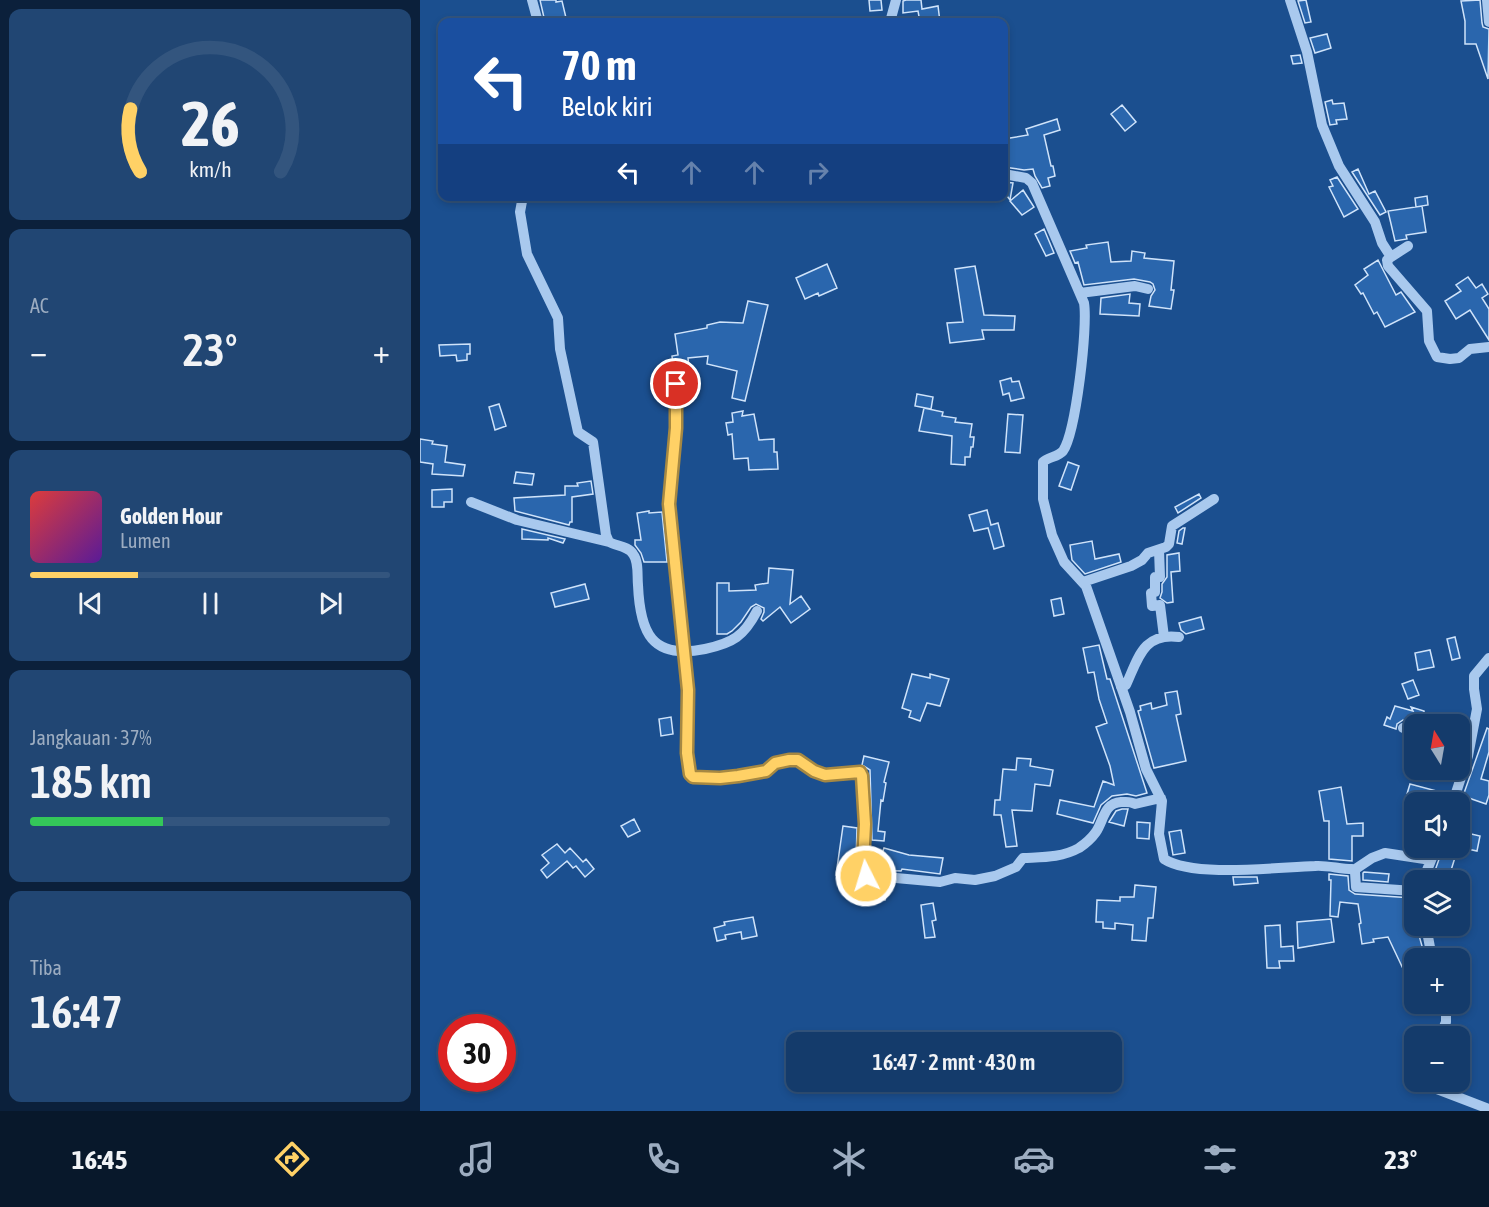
<!DOCTYPE html>
<html lang="id">
<head>
<meta charset="utf-8">
<style>
  :root { --surface:#143b6b; --page:#214673; --text:#f1f3f6; --muted:#9dadc1; --line:#33557e; --accent:#ffd166 }
  body { margin:0; font-family:"Asap Condensed",sans-serif; background:var(--page); color:var(--text); height:100vh; display:flex; flex-direction:column; font-size:22px; white-space:nowrap }
  * { box-sizing:border-box; margin:0 }
  p { font-size:20px; color:var(--muted) }
  .icon { flex:none; width:33px; height:33px; fill:none; stroke:currentColor; stroke-width:2; stroke-linecap:round; stroke-linejoin:round }
  .map { position:relative; flex:1; overflow:hidden }
  .details { display:flex; flex-direction:column; gap:9px; padding:9px; background:#0b203b; width:420px }
  .details>* { flex:none }
  .top-card { position:absolute; left:18px; top:18px; width:570px; height:183px; border-radius:12px; box-shadow:0 3px 9px #0003,0 0 0 2px var(--line); background:#1a4fa0; color:#fff; overflow:hidden }
  .needle { width:39px; rotate:349deg }
  .controls { position:absolute; left:984px; top:714px; display:grid; gap:12px }
  .controls a { display:grid; place-items:center; width:66px; height:66px; border-radius:12px; background:var(--surface); box-shadow:0 3px 9px #0003,0 0 0 2px var(--line); font-size:30px }
  .speed { position:absolute; left:18px; top:1014px; display:flex; gap:12px; font-size:30px; font-weight:700; text-align:center }
  .speed>* { display:grid; place-content:center; width:78px; height:78px; border-radius:50%; background:var(--surface); box-shadow:0 3px 9px #0003,0 0 0 2px var(--line); line-height:1 }
  .speed .limit { border:9px solid #d22; background:#fff; color:#111 }
  .pin { position:absolute; display:grid; place-items:center; width:51px; height:51px; color:#fff; margin:-26px; border:3px solid #fff; border-radius:50%; box-shadow:0 2px 6px #0007 }
  .me { position:absolute; width:66px; margin:-33px; rotate:355deg; stroke-linejoin:round; filter:drop-shadow(0 0 4px #0008) }
  .turn { display:flex; align-items:center; gap:21px; height:126px; padding:0 24px; font-size:27px }
  .turn .icon { width:78px; height:78px; stroke-width:2.5 }
  .turn b { display:block; font-size:42px; line-height:51px }
  .lanes { display:flex; align-items:center; height:57px; padding:0 24px; background:#0003; justify-content:center; gap:30px; direction:ltr }
  .lanes .off { opacity:.35 }
  .big { font-size:45px; font-weight:600; line-height:1.1 }
  .details .widget { flex:1; display:flex; flex-direction:column; justify-content:center; gap:9px; min-width:0; padding:0 21px; border-radius:12px; background:var(--page) }
  .details .dial { align-items:center; gap:0 }
  .dial svg { height:156px; overflow:visible; fill:none; stroke:var(--line); stroke-width:7; stroke-linecap:round; text-anchor:middle }
  .dial text { fill:var(--text); stroke:none }
  .song { display:flex; align-items:center; gap:18px }
  .cover { width:72px; height:72px; border-radius:9px; background:linear-gradient(135deg,hsl(0 70% 55%),hsl(270 70% 35%)) }
  .played { height:6px; border-radius:3px; background:linear-gradient(90deg,var(--accent) 30%,var(--line) 30%) }
  .keys { display:flex; justify-content:space-around; direction:ltr }
  .heat { display:flex; justify-content:space-between; align-items:center; font-size:33px; direction:ltr }
  .charge { height:9px; border-radius:4px; background:linear-gradient(90deg,#34c759 37%,var(--line) 0) }
  .trip { position:absolute; left:366px; top:1032px; width:336px; height:60px; border-radius:12px; background:var(--surface); box-shadow:0 3px 9px #0003,0 0 0 2px var(--line); font-weight:600; line-height:60px; text-align:center }
  .tab-bar { display:flex; height:96px; justify-content:space-around; align-items:center; background:#08182b; color:var(--muted) }
  .tab-bar .icon { width:42px; height:42px }
  .tab-bar .active { color:var(--accent) }
  .tab-bar b { font-size:27px; color:var(--text) }
  main { display:flex; flex:1; min-height:0 }
  .map>svg:first-child { display:block }
  .building { fill:#2a66ad; stroke:#cfe3fa; stroke-width:1.5 }
  .lines { fill:none; stroke-linecap:round; stroke-linejoin:round }
  .minor { stroke:#a9c9ee; stroke-width:10 }
  .route-casing { stroke:#a68842; stroke-width:15 }
  .route { stroke:#ffd166; stroke-width:10 }
</style>
</head>
<body>
<main>
<section class="details">
<div class="widget dial"><svg viewBox="0 0 100 80">
<path d="M14 69A42 42 0 1 1 86 69"/>
<path d="M14 69A42 42 0 0 1 9 37" stroke="#ffd166"/>
<text x="50" y="56" font-size="32" font-weight="700">26</text>
<text x="50" y="72" font-size="11">km/h</text>
</svg></div>
<div class="widget"><p>AC</p>
<div class="heat"><a>−</a><b class="big">23°</b><a>+</a></div>
</div>
<div class="widget">
<div class="song"><i class="cover"></i><div><b>Golden Hour</b><p>Lumen</p></div></div>
<div class="played"></div>
<div class="keys"><svg class="icon" aria-label="previous" viewBox="0 0 24 24"><path d="M18 5L8 12l10 7zM5 5v14"/></svg><svg class="icon" aria-label="pause" viewBox="0 0 24 24"><path d="M8 5v14M16 5v14"/></svg><svg class="icon" aria-label="next" viewBox="0 0 24 24"><path d="M6 5l10 7-10 7zM19 5v14"/></svg></div>
</div>
<div class="widget"><p>Jangkauan · 37%</p><b class="big">185 km</b><div class="charge"></div></div>
<div class="widget"><p>Tiba</p><b class="big">16:47</b></div>
</section>
<div class="map">
<svg width="1069" height="1111" viewBox="0 0 1069 1111">
  <rect width="100%" height="100%" fill="#1b4f8f"/>
  <path class="building" d="M120 0H136V2L142 1 147 22H125Z
    M449 0H461L462 10 450 11Z
    M486 0H501L502 9 518 6 520 22H500L498 11 483 13V1Z
    M886 0 891 22 885 23 878 1Z
    M1060 0 1062 23 1063 27 1069 29 1068 79 1056 44H1045V21L1041 1Z
    M907 34 911 48 895 53 890 38Z
    M880 55 882 63 873 64 871 56Z
    M912 100 913 104 924 103 927 119 916 120 917 124 910 125 905 102Z
    M702 105 716 122 705 131 691 114Z
    M637 119 640 130 624 135 631 166H633L635 176 628 178 630 186 622 188 615 176 613 169 604 170 584 167V139L608 135 606 129Z
    M938 169 949 194 955 191 966 212 960 215 932 172Z
    M917 177 938 209 924 217 909 187 913 186 910 180Z
    M584 182 593 183 590 200 584 192Z
    M603 190 614 207 602 215 590 201Z
    M1007 196 1008 205 996 207 995 198Z
    M1002 206 1006 232 986 235 987 239 975 241 968 211Z
    M624 229 634 253 626 256 615 234Z
    M688 242 691 262 711 261 712 251 725 253 724 258 754 261 751 290H754L751 309 729 306 731 296 735 290 733 284 730 282 714 279 664 285 658 262 655 263 650 251 667 248 666 245Z
    M958 260 976 295 981 292 995 312 965 327 957 312 954 314 943 293 941 294 935 285 948 275 944 269Z
    M407 264 417 288 399 296 398 293 385 299 376 278Z
    M555 266 564 315 595 316 594 330H562L564 339 530 343 527 323 543 322 535 269Z
    M1048 277 1056 288 1062 284 1068 294 1062 298 1069 309V340L1050 310 1036 319 1025 301 1041 291 1036 285Z
    M710 294 709 303 720 304 719 316 680 314 681 298Z
    M328 301 348 305 325 401 312 398 317 371 287 364 288 356 268 358 269 368H264L260 364 253 365 252 356 258 355 255 334 287 328V325L300 322 323 323Z
    M50 344V354H47V360L37 361 36 355 20 356 19 345Z
    M591 378 592 382 599 381 604 398 591 401 589 393 583 395 580 381Z
    M497 394 513 397 511 409 495 406Z
    M79 404 86 426 75 430 69 407Z
    M504 408 523 412 522 416 536 418 535 422 552 424 550 437H554L553 447H551L550 457H545V465L531 464 532 436 499 431Z
    M323 411 322 416 334 414 339 440 354 439V452H357L358 469 329 470 328 458 314 459 312 434 308 435 306 423 313 422 312 413Z
    M588 414 603 415 600 453 585 452Z
    M0 439 13 441 12 444 27 446 25 462 45 465 43 476 12 474 13 464 0 462Z
    M648 462 659 466 651 490 639 486Z
    M96 472 114 474 112 485 94 483Z
    M171 481 173 494 152 497V522H150L149 525 95 511 94 498 145 495V486H158L157 483Z
    M32 489V502H24V507H12V490Z
    M779 494 781 498 758 513 755 507Z
    M567 510 571 525 578 523 584 546 574 549 568 528 554 531 549 515Z
    M229 511V513L242 512 247 562H224L221 553 215 545V540H221L217 513Z
    M763 528H765L762 544 757 543 759 531Z
    M102 529 145 539 143 543 128 538V540L102 539Z
    M672 541 675 559 699 554 701 562 665 574 652 560 650 545Z
    M759 553 760 571 751 572 753 602 747 603 740 598 742 592V584L747 577V555Z
    M349 568 373 570 370 604 381 596 390 609 371 623 360 607 343 621 341 619 344 612V608L336 604 331 607 321 622 312 631 307 634H297V583H309V591L336 590 335 585 348 583Z
    M165 584 169 599 135 607 131 593Z
    M641 598 644 614 634 616 631 600Z
    M781 617 784 629 766 634 761 630 759 623Z
    M1035 637 1040 658 1032 660 1027 639Z
    M679 645 687 679H690L727 793 716 796 707 794 692 796 681 805 673 823 637 814 640 800 674 807 683 781 694 785 690 766 676 727 687 723 679 699 674 672 668 673 663 648Z
    M1010 650 1014 667 998 670 995 653Z
    M492 674 510 678V674L529 679 520 706 507 703 500 721 489 717 491 711 482 708Z
    M993 680 999 695 988 699 982 684Z
    M757 691 761 714 756 715 766 761 734 768 718 711 721 710 720 706 731 703 732 709 747 705 745 693Z
    M975 706 993 711 991 707 1004 711V713L1013 716 1011 724H998L983 720 977 724 976 729 964 725 967 717 970 719Z
    M251 717 253 734 241 736 239 719Z
    M1067 728 1069 729V752L1061 779 1069 781V795L1066 804 1043 796Z
    M444 756 469 762 464 782 466 783 463 801 461 800 458 831 465 832 464 841 452 840 450 770 442 765Z
    M597 758 611 759 610 766 633 770 630 786 615 784 612 811 592 810 597 846 586 847 581 815H574L575 800H580L583 769 596 770Z
    M990 784 1028 794 1026 802H994V807L984 804Z
    M921 787 927 824 943 823V836H932V861L909 859V821H904L899 791Z
    M702 809H708L704 826 689 822 696 811Z
    M214 819 220 831 208 837 201 826Z
    M717 822 730 823 729 839 717 838Z
    M423 826 437 828 436 863 440 881 453 886 467 885 465 900 444 898 445 895 429 893 431 876 416 875Z
    M761 830 765 853 753 855 749 832Z
    M1047 833 1060 836 1057 851 1043 848Z
    M137 844 145 853 150 848 163 862 166 859 174 869 165 877 156 866 153 868 147 861 127 878 121 870 129 863 122 855Z
    M464 848 489 855 523 858 520 874 482 869 481 871 452 870 451 856 461 857Z
    M1023 848 1037 851 1028 880H1016L1012 879Z
    M944 872 969 874 968 882 943 880V873Z
    M909 874 928 876 929 890 935 894 992 898V917H994V926H999L998 932 1004 953 994 957V992L968 937 953 939 954 942 942 944 939 924 941 923 938 904 920 902 918 917 910 916 911 880H909Z
    M813 877H837L838 883 814 885Z
    M715 885 736 887 733 918H728L726 941 712 940 713 925 695 923V929L683 928V922H676L677 900 700 901V897H714Z
    M513 903 516 920 512 921 515 937 505 938 501 905Z
    M333 917 337 936 322 939 321 932 305 935 306 939 297 941 294 928 305 925 304 922Z
    M911 919 914 942 878 948 877 922Z
    M860 925 861 947 873 946 874 961H859L860 968H847L845 926Z"/>
  <g class="lines">
    <path class="minor" d="M112 0 118 22
      M870 0 887 52 902 125 919 166 955 222 962 243 971 257 967 260 968 266 1007 311 1009 341 1017 357 1030 359 1039 358 1050 349 1069 347
      M1067 0 1069 22
      M470 22 476 0
      M584 174 606 178 612 183 664 303C668 326 656 432 643 451 638 457 628 457 623 462V499L632 535 644 562 666 586 710 712 726 769 742 801 739 834 744 859C773 878 859 867 895 866 907 865 920 869 932 869L935 872 936 887 994 891
      M103 196 100 212 107 254 138 318 140 349 158 432 173 442 186 535 189 542C196 546 208 546 213 554 219 562 217 575 218 585 220 632 231 660 285 649 313 643 324 636 337 611
      M971 257 988 246
      M660 293 715 286 728 289
      M257 371 256 428 249 504 268 690 267 753 270 774 273 777 300 778 318 776 346 771 355 763 369 760H378L394 771 405 775 440 772 442 776V804L445 824 443 863 446 876 455 879 465 877 520 882 535 878 555 880 575 876 596 867 603 858C622 857 641 858 659 848 665 844 671 839 676 832 684 820 684 803 701 802 707 802 710 801 715 804L741 798
      M51 502 97 520 189 542
      M739 550 740 577H735V592L731 593 732 606 740 605 744 637
      M663 582 711 566 722 560 728 553 746 547 749 544 752 526 794 499
      M701 687 706 685C718 659 723 632 759 637
      M983 728H988L994 731
      M1033 802 1048 756 1057 709 1054 689V676L1069 658
      M934 870 952 858 965 853 1011 860
      M1003 880 1016 848
      M1006 926 1012 958
      M1020 1036 1026 1022V1004
      M1004 1082 1009 1086 1069 1109"/>
  </g>
  <g class="lines">
    <defs>
      <path id="route" d="M256 384V428L249 504 268 690 267 753 270 774 273 777 300 778 318 776 346 771 355 763 369 760H378L394 771 405 775 440 772 442 776 445 824 443 863 446 876"/>
    </defs>
    <use href="#route" class="route-casing"/>
    <use href="#route" class="route"/>
  </g>
</svg>
<div class="controls">
<a><svg class="needle" viewBox="-14 -14 28 28"><path d="M0-13l5 13h-10z" fill="#e53935"/><path d="M0 13l5-13h-10z" fill="#9dadc1"/></svg></a>
<a><svg class="icon" aria-label="sound" viewBox="0 0 24 24"><path d="M4 9h4l5-4v14l-5-4H4zM17 9q2 3 0 6"/></svg></a>
<a><svg class="icon" aria-label="layers" viewBox="0 0 24 24"><path d="M12 4l9 5-9 5-9-5zM3 14l9 5 9-5"/></svg></a>
<a>+</a>
<a>−</a>
</div>
<div class="speed"><div class="limit">30</div></div>
<div class="pin" style="left:256px;top:384px;background:#d93025"><svg class="icon" aria-label="arrive" viewBox="0 0 24 24"><path d="M6 21V4h12l-3 4 3 4H6"/></svg></div>
<svg class="me" style="left:446px;top:876px" viewBox="-20 -20 40 40"><circle r="17" fill="#ffd166" stroke="#fff" stroke-width="3"/><path d="M0-11L8 9 0 5-8 9z" fill="#fff"/></svg>
<div class="trip">16:47 · 2 mnt · 430 m</div>
<div class="top-card">
<div class="turn"><svg class="icon" aria-label="left" viewBox="0 0 24 24"><path d="M17 20v-9H6M10 6l-5 5 5 5"/></svg><div><b>70 m</b>Belok kiri</div></div>
<div class="lanes"><svg class="icon" aria-label="left" viewBox="0 0 24 24"><path d="M17 20v-9H6M10 6l-5 5 5 5"/></svg><svg class="icon off" aria-label="ahead" viewBox="0 0 24 24"><path d="M12 20V5M6 11l6-6 6 6"/></svg><svg class="icon off" aria-label="ahead" viewBox="0 0 24 24"><path d="M12 20V5M6 11l6-6 6 6"/></svg><svg class="icon off" aria-label="right" viewBox="0 0 24 24"><path d="M7 20v-9h11M14 6l5 5-5 5"/></svg></div>
</div>
</div>
</main>
<nav class="tab-bar">
<b>16:45</b>
<svg class="icon active" aria-label="directions" viewBox="0 0 24 24"><path d="M12 3l9 9-9 9-9-9zM9 14v-3h6M13 9l2 2-2 2"/></svg>
<svg class="icon" aria-label="music" viewBox="0 0 24 24"><path d="M9 18V5l10-2v13"/><circle cx="6" cy="18" r="3"/><circle cx="16" cy="16" r="3"/></svg>
<svg class="icon" aria-label="phone" viewBox="0 0 24 24"><path d="M5 4h4l2 5-3 2q2 4 5 5l2-3 5 2v4C11 20 4 13 5 4z"/></svg>
<svg class="icon" aria-label="climate" viewBox="0 0 24 24"><path d="M12 3v18M4 7l16 10M4 17L20 7"/></svg>
<svg class="icon" aria-label="car" viewBox="0 0 24 24"><path d="M5 17H2v-5l4-1 3-4h7l3 4 3 1v5h-3M9 17h6M6 11h13"/><circle cx="7" cy="17" r="2"/><circle cx="17" cy="17" r="2"/></svg>
<svg class="icon" aria-label="filters" viewBox="0 0 24 24"><path d="M4 7h16M4 17h16"/><circle cx="9" cy="7" r="2"/><circle cx="15" cy="17" r="2"/></svg>
<b>23°</b>
</nav>
</body>
</html>
